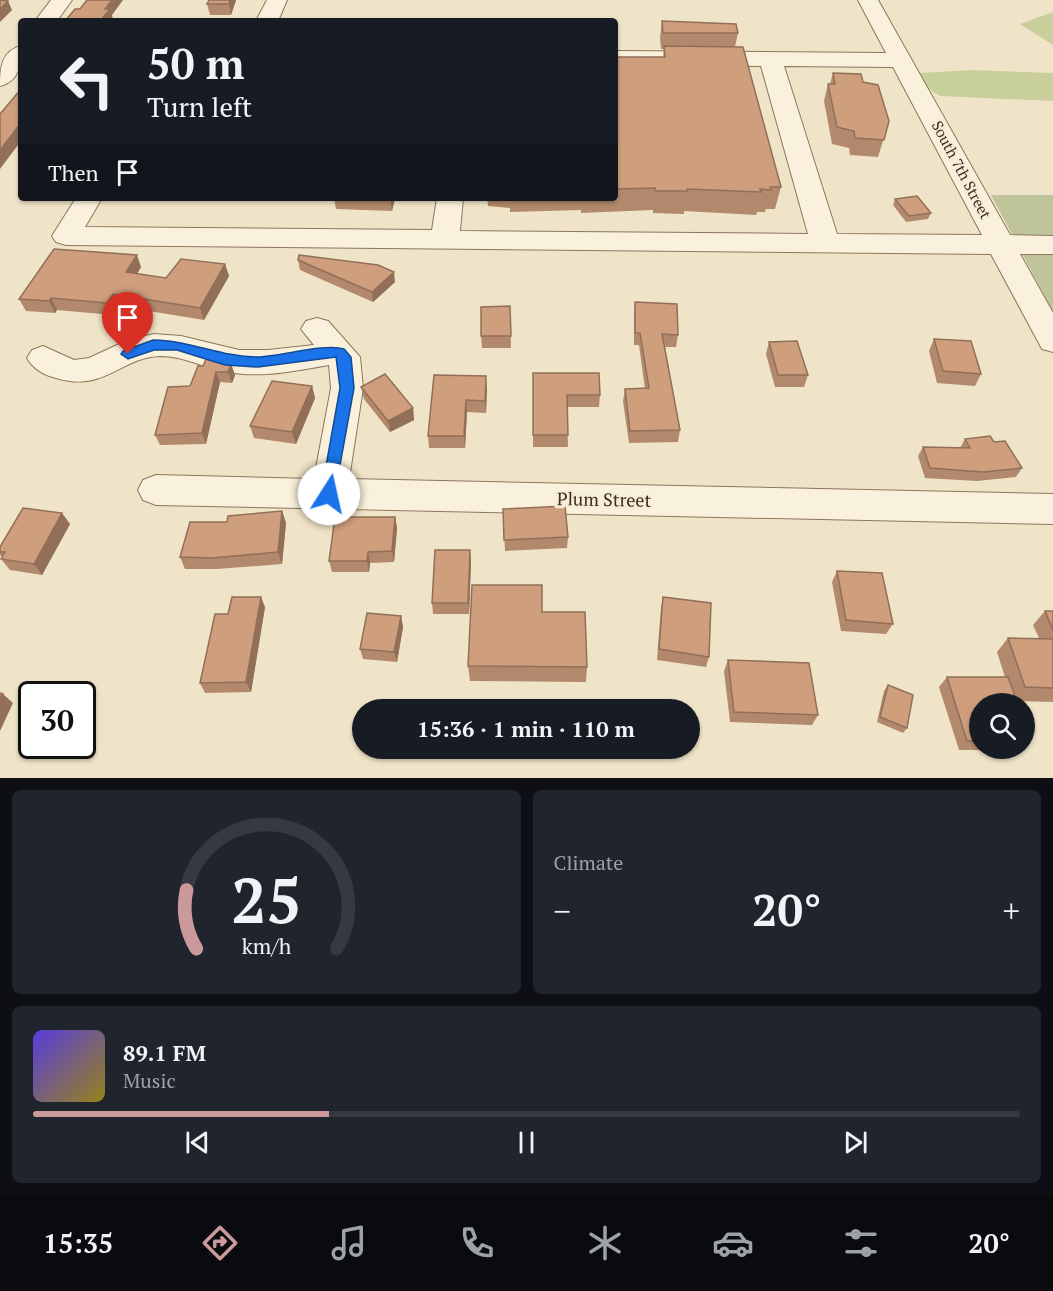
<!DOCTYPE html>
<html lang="en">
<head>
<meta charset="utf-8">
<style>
  :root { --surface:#171b24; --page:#20242c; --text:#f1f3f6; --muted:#9ea1a6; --line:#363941; --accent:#cc999b }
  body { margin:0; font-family:"PT Serif",serif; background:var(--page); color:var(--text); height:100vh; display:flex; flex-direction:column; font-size:22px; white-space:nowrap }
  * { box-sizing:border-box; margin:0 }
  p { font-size:20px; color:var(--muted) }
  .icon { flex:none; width:33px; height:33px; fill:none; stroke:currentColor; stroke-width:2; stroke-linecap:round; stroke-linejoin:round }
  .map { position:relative; height:778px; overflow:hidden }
  .drawer { display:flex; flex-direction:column; gap:12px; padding:12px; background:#0d0f14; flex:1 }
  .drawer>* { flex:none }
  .top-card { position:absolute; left:18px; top:18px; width:600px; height:183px; border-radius:6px; box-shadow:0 2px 4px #0004; background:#171b24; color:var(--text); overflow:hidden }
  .fabs { position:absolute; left:969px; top:693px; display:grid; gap:12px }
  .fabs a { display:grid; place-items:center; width:66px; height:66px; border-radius:50%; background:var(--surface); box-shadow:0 2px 4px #0004; font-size:30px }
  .speed { position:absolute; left:18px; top:681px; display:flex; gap:12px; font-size:30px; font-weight:700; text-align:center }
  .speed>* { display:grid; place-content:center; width:78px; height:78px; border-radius:50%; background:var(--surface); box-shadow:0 2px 4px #0004; line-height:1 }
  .speed .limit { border:3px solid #111; border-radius:9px; background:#fff; color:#111 }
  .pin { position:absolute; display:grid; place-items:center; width:51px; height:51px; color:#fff; margin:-62px -26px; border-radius:50% 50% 50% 0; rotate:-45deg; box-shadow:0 0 6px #0007 }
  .pin .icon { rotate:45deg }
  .me { position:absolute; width:66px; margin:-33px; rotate:10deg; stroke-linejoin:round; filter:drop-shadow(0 0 4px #0008) }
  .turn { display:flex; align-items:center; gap:21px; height:126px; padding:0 30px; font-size:27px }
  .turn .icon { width:78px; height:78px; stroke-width:2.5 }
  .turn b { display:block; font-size:42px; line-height:51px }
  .then { display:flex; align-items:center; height:57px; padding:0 30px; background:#0003; gap:12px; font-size:22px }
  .big { font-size:45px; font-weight:700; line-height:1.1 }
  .drawer .tile { flex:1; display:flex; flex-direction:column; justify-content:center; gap:9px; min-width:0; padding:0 21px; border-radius:9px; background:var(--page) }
  .drawer .dial { align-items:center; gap:0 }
  .dial svg { height:156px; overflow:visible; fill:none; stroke:var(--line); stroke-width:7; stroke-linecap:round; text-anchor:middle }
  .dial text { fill:var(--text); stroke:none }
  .song { display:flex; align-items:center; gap:18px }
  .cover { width:72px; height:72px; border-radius:9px; background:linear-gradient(135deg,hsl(250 70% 55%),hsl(50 70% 35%)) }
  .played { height:6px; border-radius:3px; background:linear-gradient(90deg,var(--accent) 30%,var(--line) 30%) }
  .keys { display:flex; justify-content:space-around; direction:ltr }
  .heat { display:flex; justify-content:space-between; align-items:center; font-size:33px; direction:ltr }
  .drawer .tiles { flex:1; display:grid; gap:12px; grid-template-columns:1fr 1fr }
  .tile:last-child { grid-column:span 2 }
  .trip { position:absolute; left:352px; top:699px; width:348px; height:60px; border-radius:30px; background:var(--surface); box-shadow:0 2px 4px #0004; font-weight:700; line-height:60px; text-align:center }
  .menu { display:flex; height:96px; justify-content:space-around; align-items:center; background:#090b0e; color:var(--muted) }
  .menu .icon { width:42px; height:42px }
  .menu .active { color:var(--accent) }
  .menu b { font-size:27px; color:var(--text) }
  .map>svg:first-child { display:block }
  .green { fill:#c9cf9b }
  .cemetery { fill:#bfc49a }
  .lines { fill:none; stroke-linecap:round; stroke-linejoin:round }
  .minor-casing { stroke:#8d765c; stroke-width:2 }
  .minor { fill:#faf1dc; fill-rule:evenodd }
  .wall { fill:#b2896c }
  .shaded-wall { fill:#916f58 }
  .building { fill:#cf9f7d; stroke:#916f58; stroke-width:1.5 }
  .route { fill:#1a73e8; stroke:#114b97; stroke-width:1.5 }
  .labels { text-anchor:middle; stroke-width:6; stroke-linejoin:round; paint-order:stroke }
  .far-street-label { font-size:15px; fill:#3d2e20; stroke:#f7eed8 }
  .street-label { font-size:18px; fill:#3d2e20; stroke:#f7eed8 }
</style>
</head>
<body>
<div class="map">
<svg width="1053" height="778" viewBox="0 0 1053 778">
  <rect width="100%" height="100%" fill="#f0e4c8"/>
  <path class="green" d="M1053 12V45L1020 24Z
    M971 70 1053 73V101L940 96 927 88 920 73Z"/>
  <path class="cemetery" d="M991 195H1053V312Z"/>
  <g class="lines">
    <defs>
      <path id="minor" d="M51 0H72L57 21H35Z
        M267 0H287L278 21H256Z
        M858 0H878L1010 235 1053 236V254H1020L1053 313V352L1042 349 991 254 66 245 56 242 52 236 76 198H102L85 227 432 230 437 198H463L460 231 808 234 761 66 615 65V51L886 53ZM784 66 893 67 982 235 837 234Z
        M21 46C21 64 20 81 0 86 0 69 1 51 21 46Z
        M317 318 328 321 360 357 363 388 349 479 1053 494V524L156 505 143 500 138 490 143 480 156 475 314 479 331 388 329 365C294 371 258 379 223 371 202 367 183 356 161 356 120 357 105 393 56 378 44 375 33 369 27 358L32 350 43 346 74 360 89 358 128 340 154 334 181 336 239 350H268L314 345 301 329 306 321Z"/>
    </defs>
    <use href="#minor" class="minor-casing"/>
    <use href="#minor" class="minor"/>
  </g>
  <path class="wall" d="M236 0 231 15H210L207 4Z
    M662 21 738 33 735 47 781 187 775 209H766L765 212H757L756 215 684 211V214L653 213V210L581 213V210L510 212V208L488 206 487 198H615V57H663L664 49H661L660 38Z
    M833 73 863 82 889 121 878 157 850 155 849 148 832 144 824 101 828 84H830Z
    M334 198H395L392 211 336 209Z
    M895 199 931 213 928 219 906 222 893 205Z
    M298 260 395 282 373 302 300 270Z
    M225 264 229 276 204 320 118 306 113 315 57 310 55 313 26 311 19 299 141 267 137 274 166 278Z
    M635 302 678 335 676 347H665L680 430 678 442 629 443 623 401 625 389H645L639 345H634V314Z
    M510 306 511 348H482L481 336Z
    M934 339 981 374 975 386 937 383 929 351Z
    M769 342 808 375 804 387H775L766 354Z
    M231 364 235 375 232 383 220 382 206 444 160 445 155 435 190 386 198 366Z
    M533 373 600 395 599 407H567L568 447H533Z
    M434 375 487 388 486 413 467 412 465 448H429L428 436Z
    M312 386 315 398 296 444 254 438 250 426Z
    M361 387 413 408 414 420 390 432 364 399Z
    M965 439 994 442 1022 468 1016 477 977 481 925 478 918 456 923 447 960 448Z
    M503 509 568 537 567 548 505 551Z
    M282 511 286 523 282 564 217 569H185L180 557 227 522Z
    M395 517 397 528 394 562 370 563 369 572H332L329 561Z
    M70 524 42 575 10 570 1 559 2 557 0 555V547Z
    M471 561 469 614H433L432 603Z
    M837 571 893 624 886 634 841 631 832 582Z
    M663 597 709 657 706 667 657 660 661 607Z
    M265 607 251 692 205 693 200 683 228 614Z
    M1045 611H1053V702L1017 701 980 704V748H1017L1015 750H959L939 687 947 677H1005L997 652 1008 638H1039L1033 625Z
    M542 612 587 667 586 682 470 681 468 666Z
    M401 616 403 627 397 662 363 659 360 649Z
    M728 660 818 715 812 725 730 722 724 671Z
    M888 685 907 728 903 733 877 722 884 691Z"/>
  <path class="shaded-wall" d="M112 0H123L112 15 113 20 112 21H100L105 9Z
    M230 0H236L231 15 229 4Z
    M8 1 12 10 0 22V9Z
    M21 123V141L0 169V150Z
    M390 198H395L392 211Z
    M137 255 141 267 131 284 126 272Z
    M225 264 229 276 204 320 200 308Z
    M394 272 395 282 373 302 372 292Z
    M113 294 118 306 113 315 107 303Z
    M51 298 57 310 55 313 49 301Z
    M231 364 235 375 232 383 228 372Z
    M216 372 220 382 206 444 202 433Z
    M486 376 487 388 486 413 485 401Z
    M312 386 315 398 296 444 292 432Z
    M466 400 467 412 465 448 464 436Z
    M413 408 414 420 390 432 388 421Z
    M282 511 286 523 282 564 278 552Z
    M62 513 70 524 42 575 34 564Z
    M395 517 397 528 394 562 392 551Z
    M470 550 471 561 469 614 468 603Z
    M368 552 370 563 369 572 367 561Z
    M261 597 265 607 251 692 246 682Z
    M401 616 403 627 397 662 394 652Z
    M3 694 13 703 0 731V700Z"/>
  <path class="building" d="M0 0 8 1 0 9Z
    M87 0H112L105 9H110L100 21H65L75 9H80Z
    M209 0H230L229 4H207Z
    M662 21 736 24 738 33H663Z
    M664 46 743 47 781 187H770L771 190 760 189 761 192 687 189V191H656L655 188 615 189V57H665Z
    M833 73 861 74 863 82 878 85 889 121 884 140 855 138 854 131 837 127 828 84H835Z
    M21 89V123L0 150V114Z
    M917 196 931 213 909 216 895 199Z
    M54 249 137 255 126 272 166 278 181 259 225 264 200 308 113 294 107 303 51 298 49 301 19 299Z
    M299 255 378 265 394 272 372 292 298 260Z
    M635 302 677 304 678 335 662 334 680 430 630 431 625 389 649 388 640 333H635Z
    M510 306 511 336H481V307Z
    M934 339 971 341 981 374 943 371Z
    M797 341 808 375H778L769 342Z
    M206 359 231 364 228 372H216L202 433 155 435 168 387 190 386 198 366H203Z
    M533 373H599L600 395H567L568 435H533Z
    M385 374 413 408 388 421 361 387Z
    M434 375 486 376 485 401 466 400 464 436H428Z
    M272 381 312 386 292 432 250 426Z
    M990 436 994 442 1005 441 1022 468 983 472 930 468 923 447 970 448 965 439Z
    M565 506 568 537 504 540 503 509Z
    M23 508 62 513 34 564 1 559 5 552H0V547Z
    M282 511 278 552 212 558 180 557 190 522H227L228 516Z
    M335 517H395L392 551 368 552 367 561H329Z
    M435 550H470L468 603H432Z
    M837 571 882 573 893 624 846 620Z
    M472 585H542V612H585L587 667 468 666Z
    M232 597H261L246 682 200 683 215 614H228Z
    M663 597 711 603 709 657 659 649Z
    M1045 611H1053V630Z
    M367 613 401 616 394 652 360 649Z
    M1008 638 1053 639V688L1025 687Z
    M728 660 809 663 818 715 734 712Z
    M947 677H1008L1018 704H980V741H967Z
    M888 685 913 695 907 728 880 717Z
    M0 693 3 694 0 700Z"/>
  <path class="route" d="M153 340C189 340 221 357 257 357 280 357 324 343 344 349L351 357 354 388 334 498H323L321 494 340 388 336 357 258 367 225 365 177 350H154L128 359 121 354 123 351Z"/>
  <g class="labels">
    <g class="far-street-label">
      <text transform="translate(961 170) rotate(62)" y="5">South 7th Street</text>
    </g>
    <g class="street-label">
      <text transform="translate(604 500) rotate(1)" y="6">Plum Street</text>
    </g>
  </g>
</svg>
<div class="fabs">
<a><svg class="icon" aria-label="search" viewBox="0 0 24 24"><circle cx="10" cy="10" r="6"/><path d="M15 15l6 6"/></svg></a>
</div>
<div class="speed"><div class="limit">30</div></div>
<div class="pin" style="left:128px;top:354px;background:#d93025"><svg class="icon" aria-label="arrive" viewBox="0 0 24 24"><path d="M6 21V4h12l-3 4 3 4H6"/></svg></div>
<svg class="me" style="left:329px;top:494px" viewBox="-20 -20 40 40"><circle r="19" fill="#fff"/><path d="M0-13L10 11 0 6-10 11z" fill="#1a73e8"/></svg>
<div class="trip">15:36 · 1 min · 110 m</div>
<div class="top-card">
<div class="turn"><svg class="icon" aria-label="left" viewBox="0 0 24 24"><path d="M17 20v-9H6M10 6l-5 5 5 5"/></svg><div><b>50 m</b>Turn left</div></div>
<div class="then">Then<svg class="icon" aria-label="arrive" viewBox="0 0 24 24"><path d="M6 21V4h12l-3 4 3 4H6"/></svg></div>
</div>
</div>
<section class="drawer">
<div class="tiles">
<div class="tile dial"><svg viewBox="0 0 100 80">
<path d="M14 69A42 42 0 1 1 86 69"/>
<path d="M14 69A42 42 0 0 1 9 39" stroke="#cc999b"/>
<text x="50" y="56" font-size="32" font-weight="700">25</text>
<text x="50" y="72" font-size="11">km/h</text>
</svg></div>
<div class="tile"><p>Climate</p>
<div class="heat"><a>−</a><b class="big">20°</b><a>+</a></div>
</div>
<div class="tile">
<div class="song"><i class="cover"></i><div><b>89.1 FM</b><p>Music</p></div></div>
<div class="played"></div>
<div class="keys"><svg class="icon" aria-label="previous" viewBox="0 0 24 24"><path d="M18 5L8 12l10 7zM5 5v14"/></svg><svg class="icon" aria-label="pause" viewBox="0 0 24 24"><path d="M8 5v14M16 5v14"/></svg><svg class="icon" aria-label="next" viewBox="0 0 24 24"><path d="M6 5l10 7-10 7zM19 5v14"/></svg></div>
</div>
</div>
</section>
<nav class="menu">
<b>15:35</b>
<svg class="icon active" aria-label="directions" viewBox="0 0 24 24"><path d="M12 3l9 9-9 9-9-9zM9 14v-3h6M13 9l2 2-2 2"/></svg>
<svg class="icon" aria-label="music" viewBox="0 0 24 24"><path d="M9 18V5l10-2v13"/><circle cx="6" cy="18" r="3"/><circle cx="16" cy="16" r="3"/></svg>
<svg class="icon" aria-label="phone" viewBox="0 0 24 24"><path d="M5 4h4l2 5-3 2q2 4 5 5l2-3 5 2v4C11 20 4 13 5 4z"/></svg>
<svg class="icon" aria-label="climate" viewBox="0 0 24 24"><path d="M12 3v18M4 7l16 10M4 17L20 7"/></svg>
<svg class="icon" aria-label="car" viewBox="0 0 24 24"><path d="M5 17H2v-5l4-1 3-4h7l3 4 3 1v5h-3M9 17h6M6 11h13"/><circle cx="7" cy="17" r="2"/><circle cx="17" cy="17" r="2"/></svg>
<svg class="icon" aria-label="filters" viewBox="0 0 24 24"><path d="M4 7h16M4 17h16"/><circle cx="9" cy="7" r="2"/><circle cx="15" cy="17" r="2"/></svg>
<b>20°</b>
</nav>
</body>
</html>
